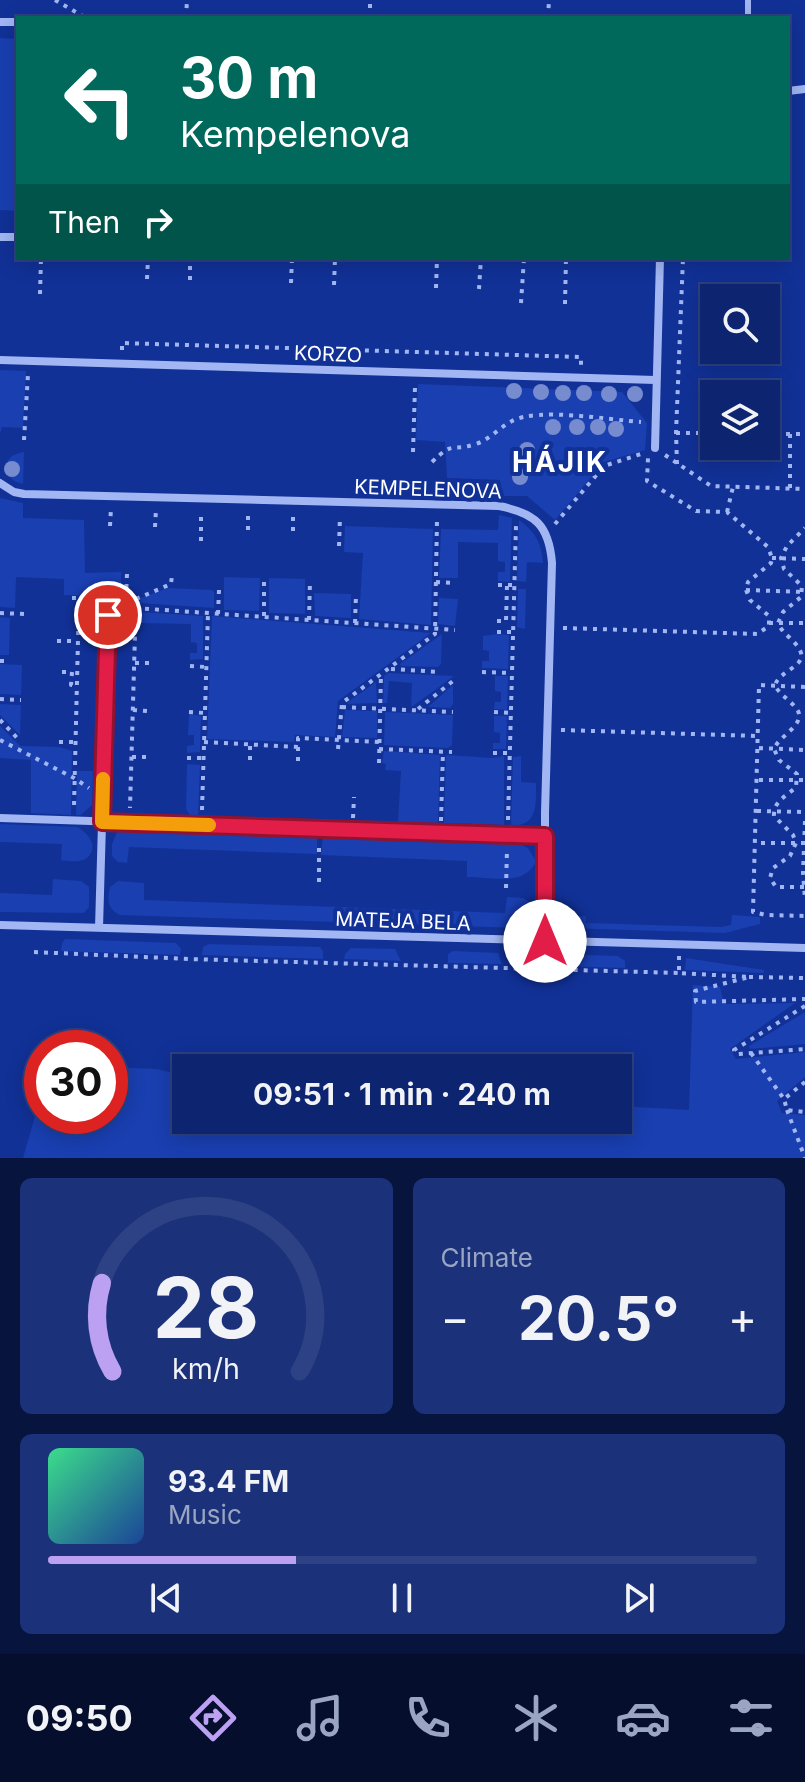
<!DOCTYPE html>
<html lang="en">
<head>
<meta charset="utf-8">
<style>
  :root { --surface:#0d2571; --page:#1b3179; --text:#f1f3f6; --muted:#9aa5c3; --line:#2d4284; --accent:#bca0f2 }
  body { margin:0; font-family:Inter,sans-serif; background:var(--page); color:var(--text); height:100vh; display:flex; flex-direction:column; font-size:30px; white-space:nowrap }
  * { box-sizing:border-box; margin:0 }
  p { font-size:26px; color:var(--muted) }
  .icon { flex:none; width:44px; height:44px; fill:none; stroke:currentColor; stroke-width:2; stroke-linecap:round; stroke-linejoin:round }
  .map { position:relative; height:1158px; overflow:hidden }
  .details { display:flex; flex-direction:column; gap:20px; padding:20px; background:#07143e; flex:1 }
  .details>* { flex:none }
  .guide { position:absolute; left:16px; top:16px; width:774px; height:244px; border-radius:0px; box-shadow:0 4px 20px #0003,0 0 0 2px var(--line); background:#00695c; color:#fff; overflow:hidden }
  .buttons { position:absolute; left:700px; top:284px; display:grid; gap:16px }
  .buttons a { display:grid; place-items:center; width:80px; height:80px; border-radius:0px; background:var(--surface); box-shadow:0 4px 20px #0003,0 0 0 2px var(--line); font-size:40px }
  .speed { position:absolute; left:24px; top:1030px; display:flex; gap:16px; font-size:40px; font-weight:700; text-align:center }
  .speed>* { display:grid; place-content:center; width:104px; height:104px; border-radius:50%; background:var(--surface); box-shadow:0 4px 20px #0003,0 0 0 2px var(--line); line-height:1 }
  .speed .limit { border:12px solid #d22; background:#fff; color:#111 }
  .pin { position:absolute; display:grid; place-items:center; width:68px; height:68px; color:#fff; margin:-34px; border:4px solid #fff; border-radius:50%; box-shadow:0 2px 8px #0007 }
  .me { position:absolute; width:88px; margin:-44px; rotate:0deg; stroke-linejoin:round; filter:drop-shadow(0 0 6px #0008) }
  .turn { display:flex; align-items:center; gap:28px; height:168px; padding:0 32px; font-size:36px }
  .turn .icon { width:104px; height:104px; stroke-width:2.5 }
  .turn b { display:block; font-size:56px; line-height:68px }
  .then { display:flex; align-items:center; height:76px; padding:0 32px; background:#0003; gap:16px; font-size:30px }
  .big { font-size:60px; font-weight:700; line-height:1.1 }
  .details .widget { flex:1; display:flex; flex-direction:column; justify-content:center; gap:12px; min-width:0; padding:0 28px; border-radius:12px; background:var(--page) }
  .details .dial { align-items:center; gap:0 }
  .dial svg { height:208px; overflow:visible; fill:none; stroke:var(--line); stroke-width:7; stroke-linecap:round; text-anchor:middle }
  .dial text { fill:var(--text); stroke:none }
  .song { display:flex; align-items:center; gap:24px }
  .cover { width:96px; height:96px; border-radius:12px; background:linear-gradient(135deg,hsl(150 70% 55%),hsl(220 70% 35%)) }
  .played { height:8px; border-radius:4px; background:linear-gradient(90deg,var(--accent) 35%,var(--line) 35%) }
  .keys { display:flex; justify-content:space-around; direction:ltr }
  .heat { display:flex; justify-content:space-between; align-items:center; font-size:44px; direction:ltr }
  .details .tiles { flex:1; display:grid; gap:20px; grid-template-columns:1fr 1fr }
  .widget:last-child { grid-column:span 2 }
  .trip { position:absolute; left:172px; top:1054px; width:460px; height:80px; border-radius:0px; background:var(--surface); box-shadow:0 4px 20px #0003,0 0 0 2px var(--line); font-weight:700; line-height:80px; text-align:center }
  .menu { display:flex; height:128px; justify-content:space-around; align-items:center; background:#050f2d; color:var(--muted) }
  .menu .icon { width:56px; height:56px }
  .menu .active { color:var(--accent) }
  .menu b { font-size:36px; color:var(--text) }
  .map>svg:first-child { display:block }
  .green { fill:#193fb1 }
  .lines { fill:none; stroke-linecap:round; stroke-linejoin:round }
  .path { stroke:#a1b6f3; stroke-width:4; stroke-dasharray:4 6; stroke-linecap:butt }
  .service { stroke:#a1b6f3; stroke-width:6 }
  .minor { stroke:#a1b6f3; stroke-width:8 }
  .tree { fill:#768ccf }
  .route-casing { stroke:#92132f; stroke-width:20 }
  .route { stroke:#e11d48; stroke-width:14 }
  .slow { stroke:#f59e0b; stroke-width:14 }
  .labels { text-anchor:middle; stroke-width:8; stroke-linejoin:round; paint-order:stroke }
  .street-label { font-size:20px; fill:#fff; stroke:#113197 }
  .district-label { font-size:28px; font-weight:bold; letter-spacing:2px; fill:#fff; stroke:#113197 }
</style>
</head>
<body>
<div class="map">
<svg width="805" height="1158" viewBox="0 0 805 1158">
  <rect width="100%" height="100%" fill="#113197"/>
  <path class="green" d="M0 38 18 39V211L0 210Z
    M0 370 26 371 23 428 2 427 0 434Z
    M418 384 622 392 647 423 645 450 604 462 555 520 527 496H502L500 480 447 478 445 442 416 440Z
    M24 452 23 484 14 481 5 472C6 459 11 454 24 452Z
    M0 498 23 503V518L84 520 85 573 121 572V597L64 595V579L16 577 15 608 0 607Z
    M499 515 512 518 510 582 498 581V572H505V562L498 561V543L458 542V578H439L441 529 498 530Z
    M519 520C535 531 542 544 543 563L527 562 526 582 517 581Z
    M345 526 433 529 431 625 359 619 363 553 344 552Z
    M224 577 260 578 259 611 224 610Z
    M269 578 305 579V614L269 613Z
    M168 588 212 590 214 592V608L140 603 141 598Z
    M518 589H526L525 629 517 627Z
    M314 593 351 594V618L315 616Z
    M439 598 458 599 455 626 438 624Z
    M140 612 203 616V659L190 660V653H197V643L191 642V624L139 623Z
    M212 616 431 633 338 701 335 737 295 735 294 742 207 739Z
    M0 617 10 618 9 655H0Z
    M442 634 441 664 438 667 401 666 400 664Z
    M497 634 509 635 508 669 482 668V661H489V651L483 650V636Z
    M0 664 22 665 21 695 0 694Z
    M388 673 454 676 413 706H411L412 683 389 681 387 703H383L384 676Z
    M495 676H508L507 710 494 709 495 702H501V692L495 691Z
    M376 682 377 703 348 704V702Z
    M453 685V704L450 708 428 707Z
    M0 704 21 705 20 735 0 715Z
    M345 710 377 711V738L342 737Z
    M385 712 453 715 452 745 448 748 384 745Z
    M189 714 201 716 200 752 187 753V746L194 745V735H188Z
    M494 716H507L506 749H493V743H500V733L494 732Z
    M0 726 20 746 59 747 72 751 71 815 31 813V760L0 758Z
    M384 751 440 755 438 823 398 822 401 771 385 770 386 764 382 763Z
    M446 755 492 758 504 756V825L444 823Z
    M521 756V782L536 783C536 804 538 827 511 825L513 757Z
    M187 764 200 765 198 818 191 817 186 809Z
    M77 771H93L92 805 81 815H76Z
    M0 824 77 827C87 832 100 846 87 858 81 863 69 861 61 860L62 844 0 842Z
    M125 830 317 835V854L129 847 127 863 118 862 112 856V844L117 832Z
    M323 835 519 843 528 848 536 861C526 887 490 877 467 877V861L321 855Z
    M53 879 81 881 89 887V907L84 913 0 912V893L52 895Z
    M118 881 144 883V900L505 913 507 897 523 898 530 902 534 908 533 921 521 928 120 915C107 909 107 899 110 887Z
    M554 912 566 916H586V923L721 927 731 925 732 915 760 917V924L725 933 565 928 555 919Z
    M65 939 176 943 181 949 180 955 61 951 62 943Z
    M209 944 320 947 323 951V959L202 955 203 947Z
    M351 948 395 949 401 961 344 959 345 954Z
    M453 951 498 953 502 964 448 963V954Z
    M531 953 618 956 625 961V968L525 965V959Z
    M686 958 764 970V973L685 970Z
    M693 985 720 987 724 1004 795 1003 730 1049 736 1059 805 1052V1077L777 1101 782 1113 805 1115V1158H23L42 1092V1116H110V1067L157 1069 186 1076V1120H618V1106L689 1110Z
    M805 1012V1044L750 1049 749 1046Z"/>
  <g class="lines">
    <path class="path" d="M55 0 86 18
      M186 18 187 0
      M370 18V0
      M548 18 549 0
      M683 18V13
      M147 279 148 258
      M190 280V258
      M291 283 292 258
      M334 285 335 258
      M436 288 437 258
      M479 289 481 258
      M40 294 41 258
      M521 303 524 258
      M565 304 566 258
      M122 350V343L581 357V366
      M676 433H714
      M766 434H805
      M24 440 28 374
      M413 452 415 387
      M665 455 711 486 805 489
      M432 462C454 440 452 452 476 444 490 439 499 428 512 421 538 407 610 420 641 422
      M677 464 676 433 683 258
      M790 488V434
      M727 512 733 487
      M555 524 604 466 644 453
      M110 526 111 508
      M155 527 156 509
      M248 530V512
      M293 531V514
      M201 541V512
      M339 546 340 516
      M772 558 805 559
      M127 574 126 595 133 596 136 599 130 808
      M436 582 456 583
      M498 585H514
      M746 590 805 592
      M72 598H79L74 806
      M136 599 171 584 172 575
      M135 608 455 630
      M0 613 24 614
      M218 614 219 590
      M264 616V578
      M309 620 310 580
      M497 621H506L507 585
      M355 623 356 594
      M769 623H805
      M563 628 757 634 769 626V616L750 600 746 590 748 582 771 563 772 558 768 547 727 512 696 511 647 481 648 458
      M497 632H513
      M57 641H77
      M0 661H9
      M135 663H149
      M190 666 206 667
      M391 669 440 672
      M62 672H72L71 685H76
      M482 672 512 673
      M805 687 759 685 753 912 766 915 805 916
      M0 699 21 700
      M342 707 453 712
      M418 709 453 681
      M133 710 147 711
      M189 712 205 713
      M494 712 511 713
      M0 720 20 741
      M561 730 758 736
      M0 740 74 778 89 788
      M59 742H75
      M204 742 298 747V738L379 742
      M298 747V761
      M759 748 805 750
      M338 749 342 703 435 634 437 519
      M379 749 452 752
      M493 753H510
      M132 757H146
      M187 758H203
      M250 760V744
      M379 763 381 674
      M759 780H805
      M202 810 208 613
      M757 811 805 812
      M353 818 354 797
      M508 820 516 525
      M441 821 443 751
      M805 821 803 873 805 899
      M761 843H805
      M319 882V843
      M804 887H776L770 878 773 868 790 856 796 843 793 835 774 816C773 801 787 796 796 787L797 774 779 760 774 749C778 737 805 725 798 711 793 702 781 696 775 686 777 672 805 667 801 653 798 642 782 634 778 623L783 612 801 597 802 586 784 569 781 558 787 546 805 528
      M506 888 507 849
      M34 952 189 959 679 973
      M679 956V973L749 977 695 991 696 1002 805 999
      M749 977 805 978
      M805 1006 734 1050 738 1054 805 1049
      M751 1053 784 1099
      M805 1082 784 1099 787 1110 805 1112
      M787 1110 805 1158"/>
    <path class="service" d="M748 0V18"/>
    <path class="minor" d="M0 22H18
      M788 91 805 89
      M0 237H18
      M636 258H660
      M0 360 655 380
      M655 448 660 258
      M0 483 14 492 24 494 499 506C535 513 549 525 552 563L545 813V941
      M0 818 545 836
      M0 925 805 948
      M99 928 108 615"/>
  </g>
  <g class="tree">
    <circle cx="514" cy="391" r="8"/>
    <circle cx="541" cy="392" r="8"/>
    <circle cx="563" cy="393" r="8"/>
    <circle cx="584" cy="393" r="8"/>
    <circle cx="609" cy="394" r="8"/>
    <circle cx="635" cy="394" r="8"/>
    <circle cx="553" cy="427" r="8"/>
    <circle cx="577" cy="427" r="8"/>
    <circle cx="598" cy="427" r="8"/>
    <circle cx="616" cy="429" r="8"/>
    <circle cx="527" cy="450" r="8"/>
    <circle cx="12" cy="469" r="8"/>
    <circle cx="520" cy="477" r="8"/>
  </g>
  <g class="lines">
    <defs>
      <path id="route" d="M108 615 102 822 545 836V941"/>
    </defs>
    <use href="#route" class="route-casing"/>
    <use href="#route" class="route"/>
    <path class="slow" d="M103 779 102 822 209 825"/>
  </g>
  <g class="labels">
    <g class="street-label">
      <text transform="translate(328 354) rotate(2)" y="7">KORZO</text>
      <text transform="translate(428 489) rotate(2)" y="7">KEMPELENOVA</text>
      <text transform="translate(403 921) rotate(2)" y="7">MATEJA BELA</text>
    </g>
    <g class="district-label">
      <text x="560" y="472">HÁJIK</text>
    </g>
  </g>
</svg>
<div class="buttons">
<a><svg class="icon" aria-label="search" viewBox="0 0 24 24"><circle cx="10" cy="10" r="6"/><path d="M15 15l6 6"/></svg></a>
<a><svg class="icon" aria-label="layers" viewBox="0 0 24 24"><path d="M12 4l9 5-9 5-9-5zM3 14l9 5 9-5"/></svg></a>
</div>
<div class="speed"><div class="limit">30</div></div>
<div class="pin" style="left:108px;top:615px;background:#d93025"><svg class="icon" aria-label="arrive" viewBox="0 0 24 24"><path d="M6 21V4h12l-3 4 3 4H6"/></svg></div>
<svg class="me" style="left:545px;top:941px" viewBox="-20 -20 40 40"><circle r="19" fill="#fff"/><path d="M0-13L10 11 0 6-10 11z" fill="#e11d48"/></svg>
<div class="trip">09:51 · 1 min · 240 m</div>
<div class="guide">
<div class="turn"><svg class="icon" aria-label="left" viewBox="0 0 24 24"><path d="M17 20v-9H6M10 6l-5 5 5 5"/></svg><div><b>30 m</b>Kempelenova</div></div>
<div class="then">Then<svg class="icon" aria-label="right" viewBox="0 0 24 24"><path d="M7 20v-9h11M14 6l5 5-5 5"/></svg></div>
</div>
</div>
<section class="details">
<div class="tiles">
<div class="widget dial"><svg viewBox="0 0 100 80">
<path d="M14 69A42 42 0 1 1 86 69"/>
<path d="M14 69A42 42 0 0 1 10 35" stroke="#bca0f2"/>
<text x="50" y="56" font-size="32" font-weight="700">28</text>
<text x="50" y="72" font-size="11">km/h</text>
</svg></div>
<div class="widget"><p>Climate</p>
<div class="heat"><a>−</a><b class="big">20.5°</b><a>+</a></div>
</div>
<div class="widget">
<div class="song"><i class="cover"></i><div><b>93.4 FM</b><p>Music</p></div></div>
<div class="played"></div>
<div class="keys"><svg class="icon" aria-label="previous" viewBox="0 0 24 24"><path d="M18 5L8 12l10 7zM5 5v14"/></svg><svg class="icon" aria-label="pause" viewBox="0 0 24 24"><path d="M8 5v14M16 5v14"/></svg><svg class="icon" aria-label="next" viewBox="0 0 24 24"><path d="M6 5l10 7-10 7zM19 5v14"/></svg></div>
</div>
</div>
</section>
<nav class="menu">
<b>09:50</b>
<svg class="icon active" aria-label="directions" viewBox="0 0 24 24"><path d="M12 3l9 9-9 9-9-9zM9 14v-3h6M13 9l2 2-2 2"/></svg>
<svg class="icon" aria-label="music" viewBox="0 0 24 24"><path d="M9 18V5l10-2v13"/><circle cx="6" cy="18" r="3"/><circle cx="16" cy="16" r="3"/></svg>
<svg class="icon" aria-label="phone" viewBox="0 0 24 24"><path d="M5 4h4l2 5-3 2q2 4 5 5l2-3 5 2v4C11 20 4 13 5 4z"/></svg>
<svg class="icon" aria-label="climate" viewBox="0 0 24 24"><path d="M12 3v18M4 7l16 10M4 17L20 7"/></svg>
<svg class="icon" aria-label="car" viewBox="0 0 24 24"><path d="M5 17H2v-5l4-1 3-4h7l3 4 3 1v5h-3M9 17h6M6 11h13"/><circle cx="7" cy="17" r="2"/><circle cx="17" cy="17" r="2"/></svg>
<svg class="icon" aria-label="filters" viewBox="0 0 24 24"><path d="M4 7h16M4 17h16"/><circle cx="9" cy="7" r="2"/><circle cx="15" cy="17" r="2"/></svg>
</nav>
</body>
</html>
